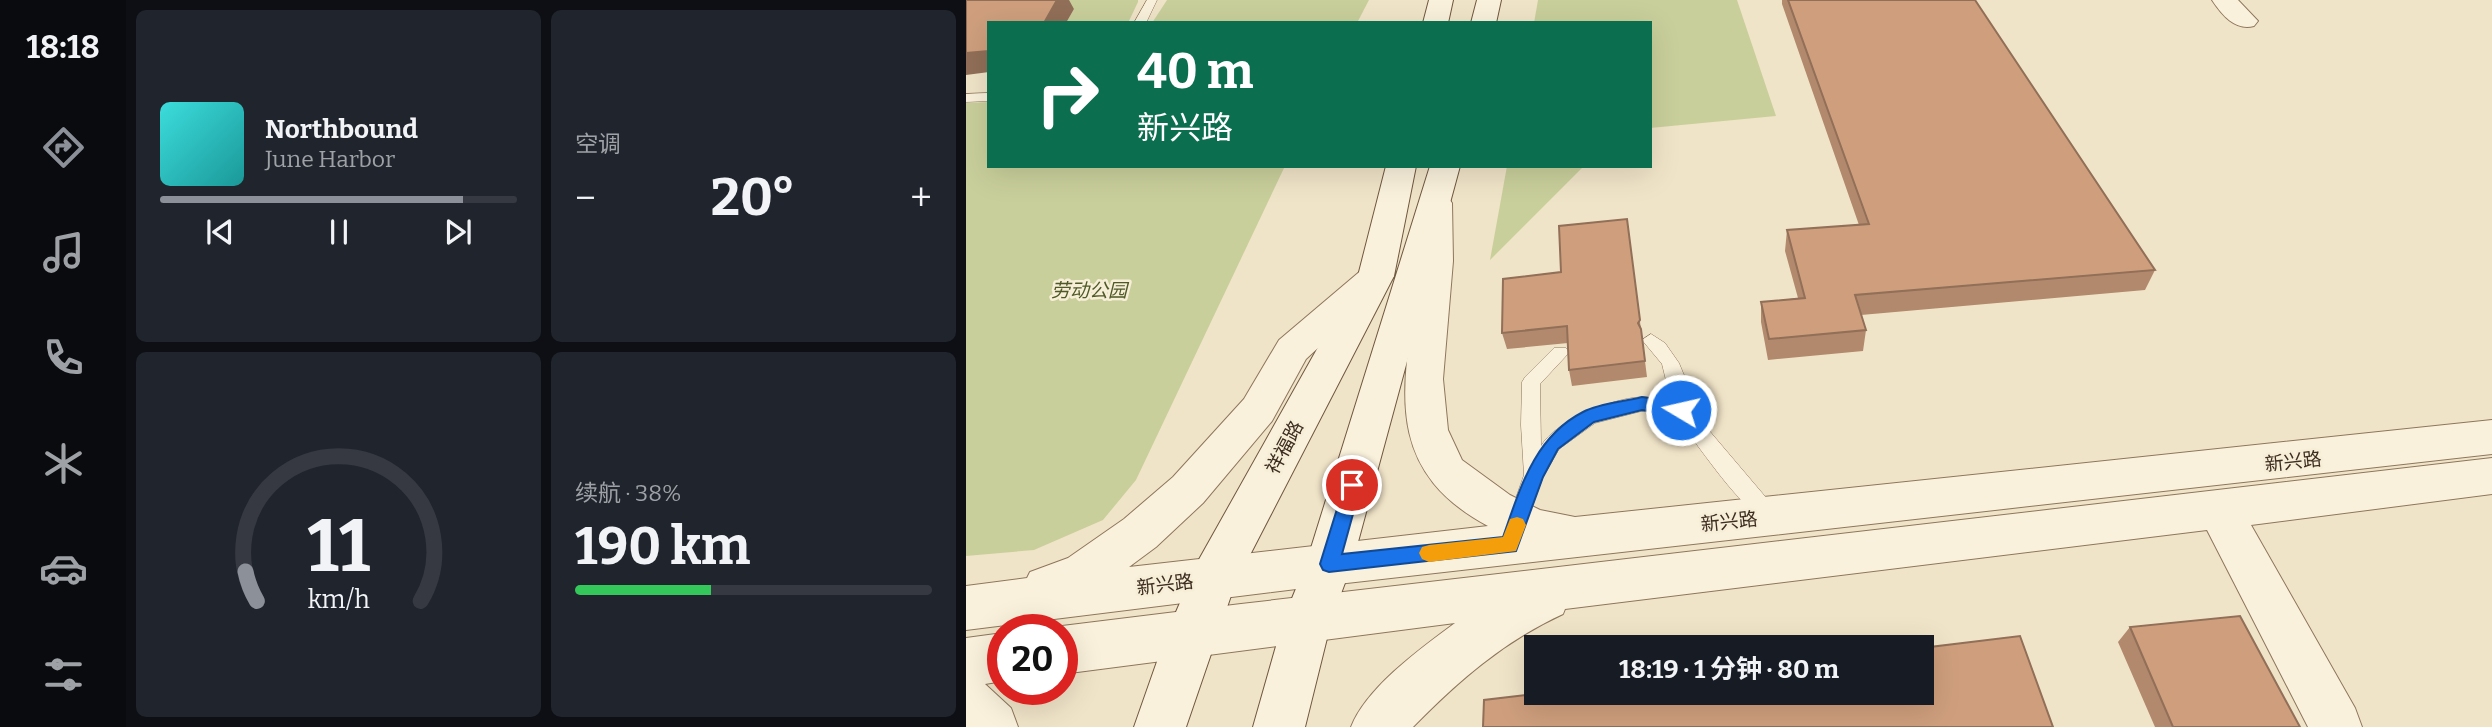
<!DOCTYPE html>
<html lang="zh">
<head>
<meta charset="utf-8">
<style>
  :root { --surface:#171b24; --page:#20242c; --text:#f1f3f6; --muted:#9ea1a6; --line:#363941; --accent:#8c9099 }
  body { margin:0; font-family:Bitter,"Noto Sans SC",serif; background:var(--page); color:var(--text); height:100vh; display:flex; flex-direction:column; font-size:26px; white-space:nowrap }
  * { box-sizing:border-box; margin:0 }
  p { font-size:23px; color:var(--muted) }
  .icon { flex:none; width:38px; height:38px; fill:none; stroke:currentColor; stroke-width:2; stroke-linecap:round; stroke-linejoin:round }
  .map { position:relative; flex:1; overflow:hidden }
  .panel { display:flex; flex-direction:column; gap:10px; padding:10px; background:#0d0f14; width:840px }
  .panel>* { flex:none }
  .top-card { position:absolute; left:21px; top:21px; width:665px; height:147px; border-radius:0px; box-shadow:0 7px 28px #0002; background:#0b6e4f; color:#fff; overflow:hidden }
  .speed { position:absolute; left:21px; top:614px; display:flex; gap:14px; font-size:35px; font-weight:700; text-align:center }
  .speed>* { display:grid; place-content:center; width:91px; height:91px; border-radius:50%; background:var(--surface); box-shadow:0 7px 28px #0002; line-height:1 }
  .speed .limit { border:10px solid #d22; background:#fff; color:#111 }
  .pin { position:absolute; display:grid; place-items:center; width:60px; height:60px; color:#fff; margin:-30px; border:4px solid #fff; border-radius:50%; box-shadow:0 2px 7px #0007 }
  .me { position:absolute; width:77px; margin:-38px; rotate:279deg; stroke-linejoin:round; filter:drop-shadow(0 0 5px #0008) }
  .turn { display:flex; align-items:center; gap:24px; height:147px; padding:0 35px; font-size:32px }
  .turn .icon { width:91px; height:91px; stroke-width:2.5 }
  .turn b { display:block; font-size:49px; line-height:60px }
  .big { font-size:52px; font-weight:700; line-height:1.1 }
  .panel .widget { flex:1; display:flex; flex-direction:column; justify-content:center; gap:10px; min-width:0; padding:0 24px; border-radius:10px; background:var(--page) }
  .panel .dial { align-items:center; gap:0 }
  .dial svg { height:182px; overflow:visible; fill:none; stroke:var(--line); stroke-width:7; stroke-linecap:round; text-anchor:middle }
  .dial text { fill:var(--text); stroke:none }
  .song { display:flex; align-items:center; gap:21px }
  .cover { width:84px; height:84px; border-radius:10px; background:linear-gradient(135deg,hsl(180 70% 55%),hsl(180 70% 35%)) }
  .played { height:7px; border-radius:4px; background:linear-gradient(90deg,var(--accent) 85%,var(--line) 85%) }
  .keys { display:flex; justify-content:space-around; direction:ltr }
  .heat { display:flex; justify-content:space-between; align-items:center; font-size:38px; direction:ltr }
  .charge { height:10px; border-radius:5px; background:linear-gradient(90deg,#34c759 38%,var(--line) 0) }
  .panel .tiles { flex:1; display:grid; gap:10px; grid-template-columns:repeat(2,1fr) }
  .trip { position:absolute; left:558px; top:635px; width:410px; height:70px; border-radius:0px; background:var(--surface); box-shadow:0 7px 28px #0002; font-weight:700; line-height:70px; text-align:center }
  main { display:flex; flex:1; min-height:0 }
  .tab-bar { display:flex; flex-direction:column; width:126px; justify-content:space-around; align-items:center; background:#090b0e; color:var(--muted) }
  .tab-bar .icon { width:49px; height:49px }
  .tab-bar .on { color:var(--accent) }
  .tab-bar b { font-size:32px; color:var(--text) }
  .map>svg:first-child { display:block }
  .green { fill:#c9cf9b }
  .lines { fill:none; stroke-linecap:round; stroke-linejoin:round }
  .service-casing { stroke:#8d765c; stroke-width:1 }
  .tertiary-casing { stroke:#8d765c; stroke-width:2 }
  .secondary-casing { stroke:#6f573f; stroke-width:2 }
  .service { fill:#faf1dc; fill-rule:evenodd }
  .tertiary { fill:#faf1dc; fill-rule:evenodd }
  .secondary { fill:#faf1dc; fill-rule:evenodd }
  .wall { fill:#b2896c }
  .shaded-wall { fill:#916f58 }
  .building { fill:#cf9f7d; stroke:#916f58; stroke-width:2 }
  .route { fill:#1a73e8; stroke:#114b97; stroke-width:2 }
  .slow { fill:#f59e0b }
  .labels { text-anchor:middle; stroke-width:5; stroke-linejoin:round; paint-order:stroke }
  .park-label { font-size:19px; font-style:italic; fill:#4d5a26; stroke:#f7eed8 }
  .street-label { font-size:19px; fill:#3d2e20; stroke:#f7eed8 }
</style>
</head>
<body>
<main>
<nav class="tab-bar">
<b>18:18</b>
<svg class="icon on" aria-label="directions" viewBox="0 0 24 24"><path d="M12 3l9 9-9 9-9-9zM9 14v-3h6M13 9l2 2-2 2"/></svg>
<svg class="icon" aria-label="music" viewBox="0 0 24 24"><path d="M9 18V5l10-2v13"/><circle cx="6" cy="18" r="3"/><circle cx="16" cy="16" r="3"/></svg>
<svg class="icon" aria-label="phone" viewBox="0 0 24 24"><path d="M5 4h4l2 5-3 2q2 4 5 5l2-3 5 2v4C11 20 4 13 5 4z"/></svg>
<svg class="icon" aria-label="climate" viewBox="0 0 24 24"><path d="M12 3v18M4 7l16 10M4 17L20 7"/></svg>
<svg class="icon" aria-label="car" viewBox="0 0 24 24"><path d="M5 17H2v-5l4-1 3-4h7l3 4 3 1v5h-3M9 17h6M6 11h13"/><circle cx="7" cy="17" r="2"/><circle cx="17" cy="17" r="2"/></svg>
<svg class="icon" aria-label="filters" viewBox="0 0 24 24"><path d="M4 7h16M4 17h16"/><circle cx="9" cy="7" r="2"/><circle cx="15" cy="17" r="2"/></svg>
</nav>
<section class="panel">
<div class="tiles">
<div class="widget">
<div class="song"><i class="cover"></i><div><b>Northbound</b><p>June Harbor</p></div></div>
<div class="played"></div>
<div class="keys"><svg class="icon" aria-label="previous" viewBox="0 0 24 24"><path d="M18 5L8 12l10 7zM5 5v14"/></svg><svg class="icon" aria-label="pause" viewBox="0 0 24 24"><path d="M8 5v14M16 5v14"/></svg><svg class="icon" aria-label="next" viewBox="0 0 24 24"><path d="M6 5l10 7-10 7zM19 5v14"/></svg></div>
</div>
<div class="widget"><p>空调</p>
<div class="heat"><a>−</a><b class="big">20°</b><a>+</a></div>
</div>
<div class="widget dial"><svg viewBox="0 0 100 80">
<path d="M14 69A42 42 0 1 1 86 69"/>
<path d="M14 69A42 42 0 0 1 9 56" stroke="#8c9099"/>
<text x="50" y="56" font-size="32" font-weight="700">11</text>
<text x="50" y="72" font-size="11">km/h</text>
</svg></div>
<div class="widget"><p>续航 · 38%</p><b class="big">190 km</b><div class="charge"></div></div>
</div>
</section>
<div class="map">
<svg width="1526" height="727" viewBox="0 0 1526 727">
  <rect width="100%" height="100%" fill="#f0e4c8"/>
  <path class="green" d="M100 0H172V2L162 23H100L108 9Z
    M201 0H403L391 23H186Z
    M572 0H771L810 116 684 128V23H568Z
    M23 102V166H319L170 480 137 520 68 550 0 556V103Z
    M541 166H618L524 260Z"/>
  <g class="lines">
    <defs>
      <path id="service" d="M181 0H191L180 23H168Z
        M23 93V101L0 102V94Z
        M685 334 699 343 713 363 720 380 724 408 814 514 811 520C805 522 801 523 796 519 764 495 735 448 709 416L676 411 629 423 593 449 577 477 558 529 551 532 544 529 541 523 558 475 555 425 556 382 559 377 588 348H600L603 352 600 356 574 384 575 446C590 420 649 397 678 397 687 397 696 400 705 401L696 364 676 340Z"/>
      <path id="tertiary" d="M1246 0H1272L1292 21 1288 26C1269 31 1256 15 1246 0Z
        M470 193 481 196 486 203 487 261 477 379 482 430 496 460 544 495 574 510 609 517 1526 420V454L363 585 0 630V586L61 578 64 572 102 558 158 519 207 477 278 399 313 340 398 268 410 264 422 268 428 276 422 284 340 359 306 421 237 503 190 547 163 567 522 526C404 463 444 368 453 262 454 242 454 222 454 203L459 196Z
        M1526 458V494L1285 525 1389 708 1396 727H1342L1241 530 599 609 597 614C538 641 492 681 447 727H385C401 687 454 649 489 623L96 674V630H86L96 626 275 604Z
        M37 633V681L19 684 45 708 52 727H0V638Z"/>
      <path id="secondary" d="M463 0H487L482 23H457Z
        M511 0H535L530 23H505Z
        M420 166H450L428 276 269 584 220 727H168L201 633 231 563 392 276Z
        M464 166H494L386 564 366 618 339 727H287L318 618 340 564Z"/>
    </defs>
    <use href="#service" class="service-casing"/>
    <use href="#tertiary" class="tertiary-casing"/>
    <use href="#secondary" class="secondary-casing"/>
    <use href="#service" class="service"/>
    <use href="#tertiary" class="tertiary"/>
    <use href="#secondary" class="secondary"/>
  </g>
  <path class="wall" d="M816 0H1009L1189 270 1179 290 895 315 900 330 897 351 802 360 795 322V302L832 298 819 251 821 230 893 225 816 4Z
    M661 219 681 377 606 386 603 370 602 343 541 349 536 333 595 272Z
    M1164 627 1334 727H1189L1152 642Z"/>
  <path class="shaded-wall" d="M91 0H103L108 9 100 23H78Z
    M23 51V72L0 75V53Z"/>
  <path class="building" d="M0 0H91L78 23H23V51L0 53Z
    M822 0H1009L1189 270 889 295 900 330 803 339 795 302 839 298 821 230 903 224Z
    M661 219 674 320 672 323 675 329 679 361 603 370 601 326 536 333 537 279 595 272 593 226Z
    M1274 616 1334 727H1207L1164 627Z
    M1054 636 1087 727H517L518 700 578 693H956V648Z"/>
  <path class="route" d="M676 397 715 403 721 405 723 410 721 414 715 416 676 410 628 422 592 449 577 477 550 551 363 572 357 570 354 564 380 480 386 478 393 480 395 485 376 554 537 537C554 489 568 437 617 412 634 403 658 402 676 397Z"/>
  <path class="slow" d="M551 517 557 519 560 525 550 551 463 562 456 559 453 553 456 547 463 545 537 537 544 519Z"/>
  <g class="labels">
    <g class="park-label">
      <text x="123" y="297">劳动公园</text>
    </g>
    <g class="street-label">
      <text transform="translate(318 447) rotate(-62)" y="7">祥福路</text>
      <text transform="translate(1327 461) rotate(-6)" y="7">新兴路</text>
      <text transform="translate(763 521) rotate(-6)" y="7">新兴路</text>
      <text transform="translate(199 584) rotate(-7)" y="7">新兴路</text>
    </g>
  </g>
</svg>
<div class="speed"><div class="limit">20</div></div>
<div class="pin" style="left:386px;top:485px;background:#d93025"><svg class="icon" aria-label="arrive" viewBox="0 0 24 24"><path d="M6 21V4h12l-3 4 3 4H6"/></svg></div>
<svg class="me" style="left:715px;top:410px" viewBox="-20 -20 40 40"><circle r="17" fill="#1a73e8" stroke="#fff" stroke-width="3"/><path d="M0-11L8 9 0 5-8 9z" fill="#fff"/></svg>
<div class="trip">18:19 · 1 分钟 · 80 m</div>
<div class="top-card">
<div class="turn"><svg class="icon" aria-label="right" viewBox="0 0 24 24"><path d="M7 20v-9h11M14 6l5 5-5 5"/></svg><div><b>40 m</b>新兴路</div></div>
</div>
</div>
</main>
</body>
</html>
